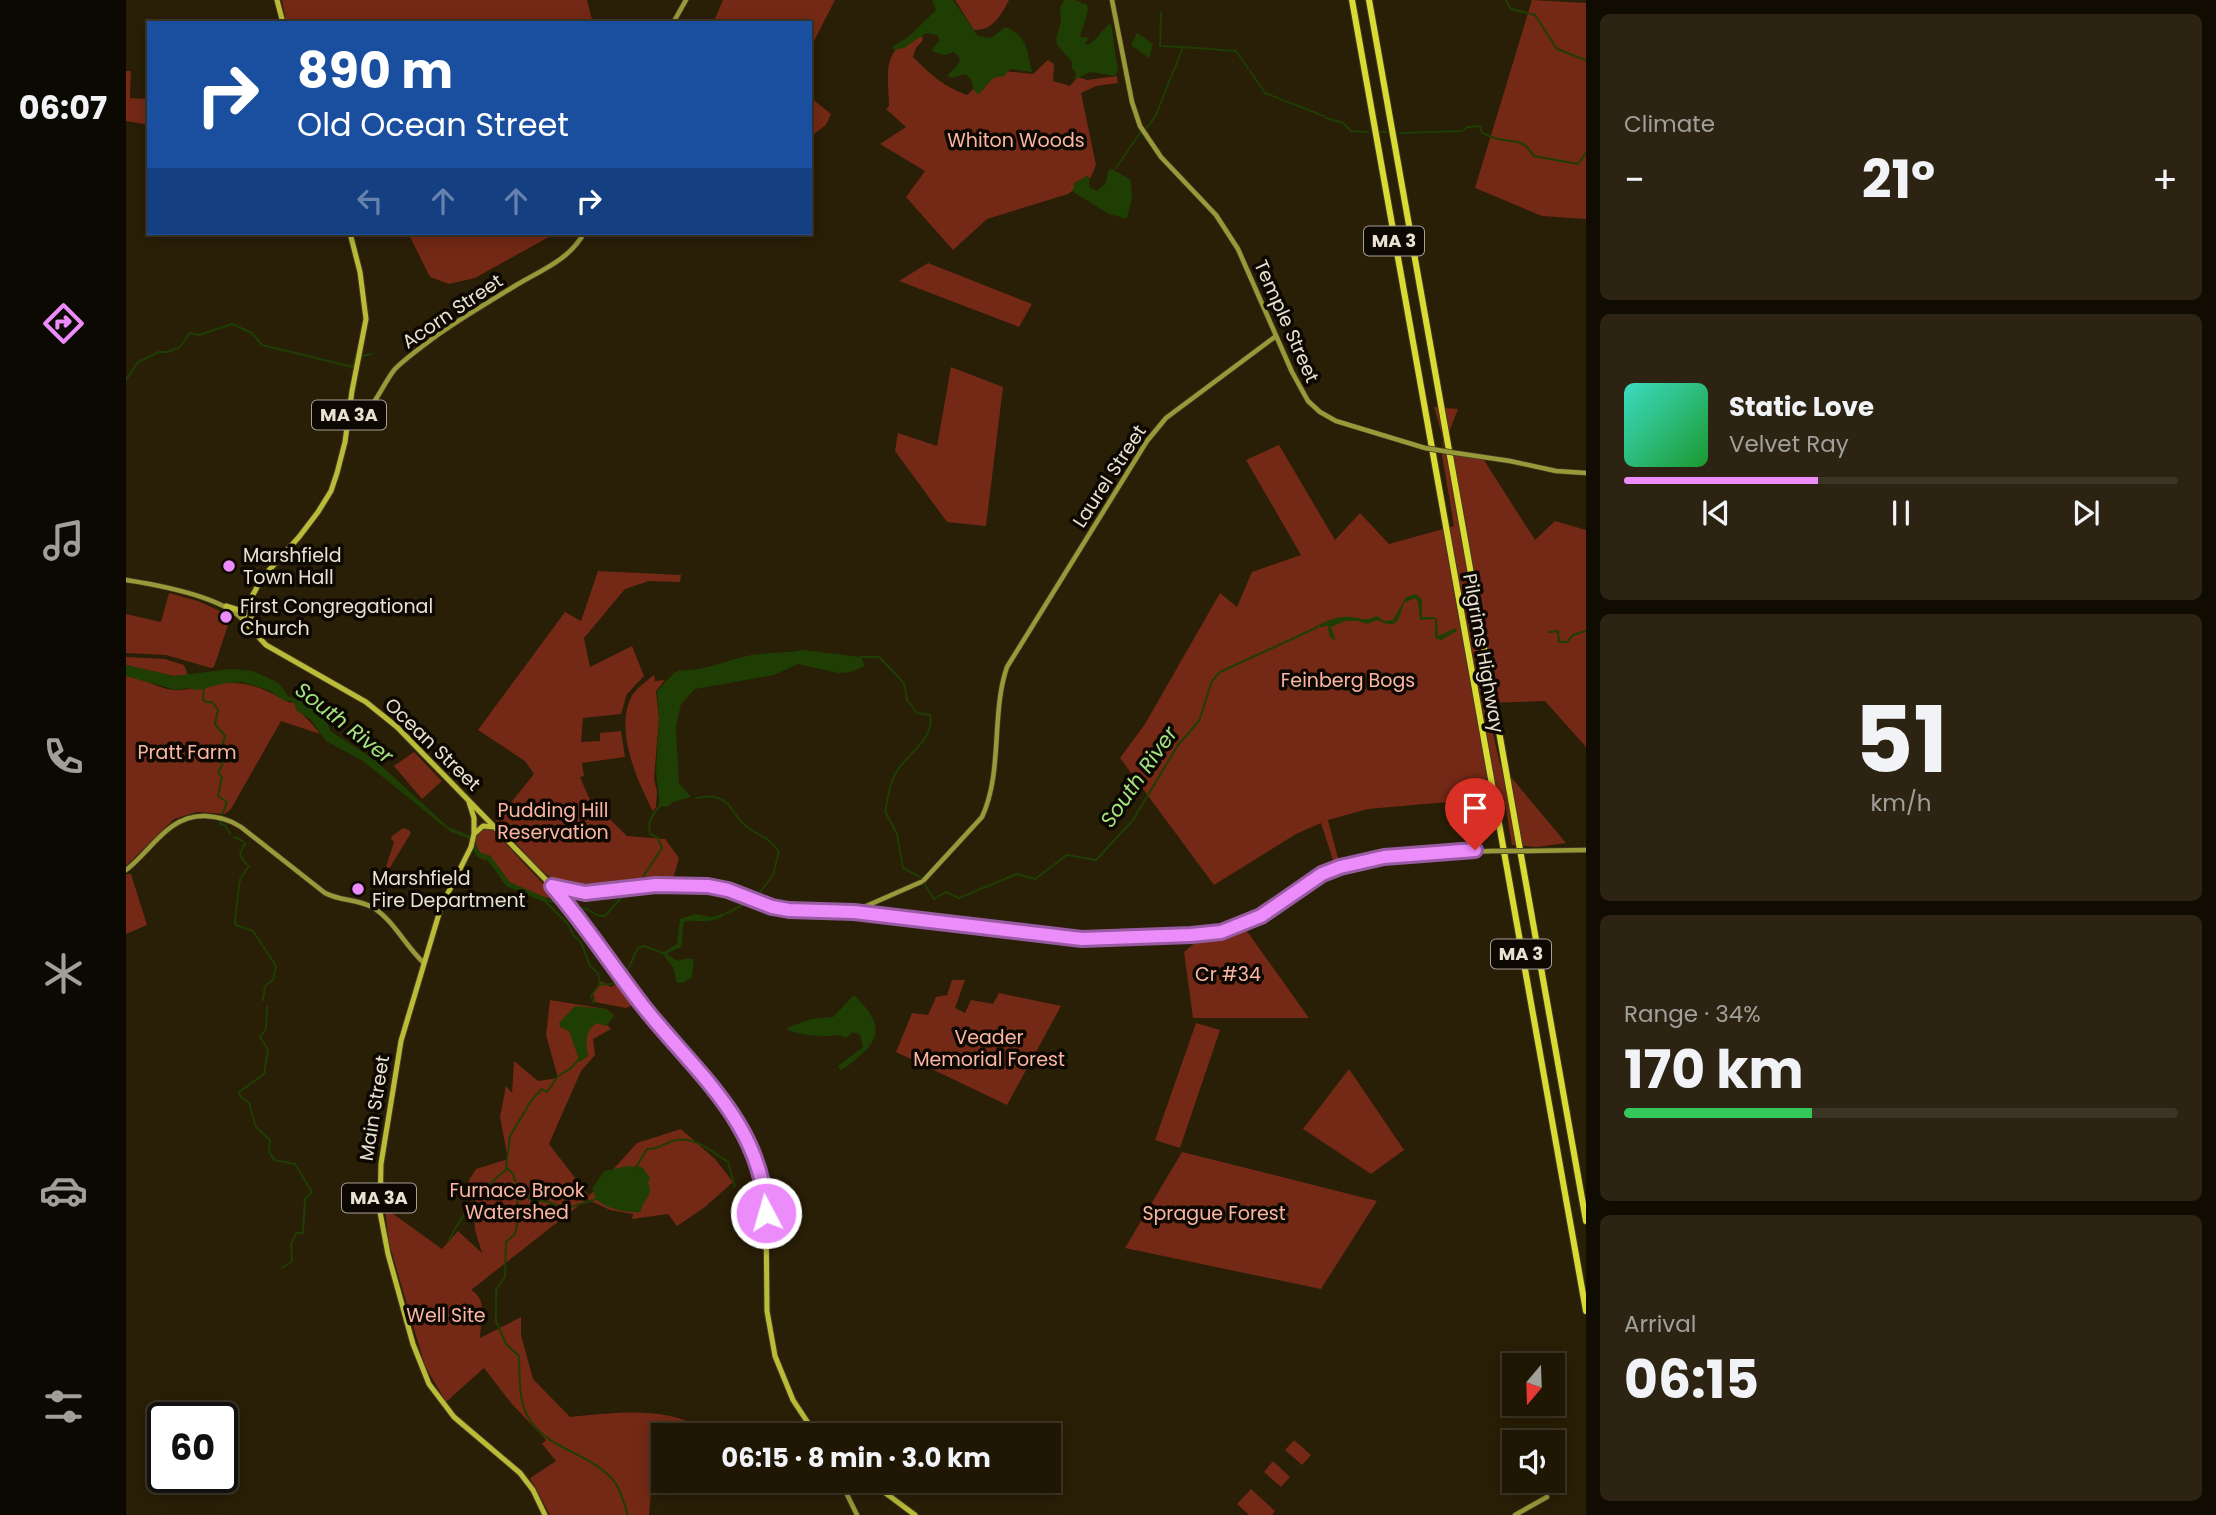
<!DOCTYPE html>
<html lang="en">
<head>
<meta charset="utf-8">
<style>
  :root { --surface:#1f1604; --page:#2c2313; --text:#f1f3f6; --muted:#a19f9a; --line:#3c3526; --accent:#ec8cfb }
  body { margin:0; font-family:Poppins,sans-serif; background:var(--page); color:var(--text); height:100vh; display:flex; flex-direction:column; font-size:26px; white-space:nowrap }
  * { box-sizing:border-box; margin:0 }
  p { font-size:23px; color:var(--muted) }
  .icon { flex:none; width:38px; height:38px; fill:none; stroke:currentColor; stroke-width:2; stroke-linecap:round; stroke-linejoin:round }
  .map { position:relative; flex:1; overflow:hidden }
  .panel { display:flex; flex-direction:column; gap:14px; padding:14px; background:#110c02; width:630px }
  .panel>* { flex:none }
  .banner { position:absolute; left:21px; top:21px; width:665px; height:214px; border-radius:0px; box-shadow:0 4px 18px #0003,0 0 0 2px var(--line); background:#1a4fa0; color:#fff; overflow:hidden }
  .needle { width:46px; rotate:199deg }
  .tools { position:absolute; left:1376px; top:1353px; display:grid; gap:14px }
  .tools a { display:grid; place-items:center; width:63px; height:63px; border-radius:0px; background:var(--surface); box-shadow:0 4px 18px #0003,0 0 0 2px var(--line); font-size:35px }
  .speed { position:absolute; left:21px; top:1402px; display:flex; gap:14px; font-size:35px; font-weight:700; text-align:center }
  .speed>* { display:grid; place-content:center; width:91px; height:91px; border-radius:50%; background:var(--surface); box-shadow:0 4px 18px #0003,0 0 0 2px var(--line); line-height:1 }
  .speed .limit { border:4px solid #111; border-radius:10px; background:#fff; color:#111 }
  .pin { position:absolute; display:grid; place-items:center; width:60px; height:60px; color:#fff; margin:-72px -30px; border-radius:50% 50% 50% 0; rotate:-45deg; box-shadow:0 0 7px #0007 }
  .pin .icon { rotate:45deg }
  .me { position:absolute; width:77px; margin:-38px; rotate:354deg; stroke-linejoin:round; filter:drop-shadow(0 0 5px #0008) }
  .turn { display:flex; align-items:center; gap:24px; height:147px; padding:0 35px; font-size:32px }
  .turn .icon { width:91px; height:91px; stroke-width:2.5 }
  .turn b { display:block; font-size:49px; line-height:60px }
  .lanes { display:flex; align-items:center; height:66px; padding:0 35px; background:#0003; justify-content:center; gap:35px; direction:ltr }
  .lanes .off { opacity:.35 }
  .big { font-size:52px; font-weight:700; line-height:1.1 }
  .panel .tile { flex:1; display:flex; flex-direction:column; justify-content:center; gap:10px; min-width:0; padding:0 24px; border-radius:10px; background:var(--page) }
  .panel .dial { align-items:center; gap:0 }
  .dial b { font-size:91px; line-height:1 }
  .song { display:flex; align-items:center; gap:21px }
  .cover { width:84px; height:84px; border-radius:10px; background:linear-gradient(135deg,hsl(170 70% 55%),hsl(130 70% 35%)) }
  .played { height:7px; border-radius:4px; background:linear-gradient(90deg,var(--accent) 35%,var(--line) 35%) }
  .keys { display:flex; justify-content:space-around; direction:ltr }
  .heat { display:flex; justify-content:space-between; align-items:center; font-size:38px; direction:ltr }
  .charge { height:10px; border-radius:5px; background:linear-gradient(90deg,#34c759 34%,var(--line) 0) }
  .trip { position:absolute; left:525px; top:1423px; width:410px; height:70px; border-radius:0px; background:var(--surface); box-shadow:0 4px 18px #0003,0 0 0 2px var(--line); font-weight:700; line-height:70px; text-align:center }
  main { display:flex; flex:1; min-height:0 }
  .tabs { display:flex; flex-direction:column; width:126px; justify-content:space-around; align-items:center; background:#0c0902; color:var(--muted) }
  .tabs .icon { width:49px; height:49px }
  .tabs .active { color:var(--accent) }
  .tabs b { font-size:32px; color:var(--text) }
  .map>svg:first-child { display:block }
  .green { fill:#732915 }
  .water { fill:#1e3e03 }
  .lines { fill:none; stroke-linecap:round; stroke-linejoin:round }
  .stream { stroke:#1e3e03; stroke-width:2 }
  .river { stroke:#1e3e03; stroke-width:5 }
  .secondary-casing { stroke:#443923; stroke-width:6 }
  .primary-casing { stroke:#443923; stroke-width:7 }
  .highway-casing { stroke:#443923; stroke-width:8 }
  .secondary { stroke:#989a39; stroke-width:4.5 }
  .primary { stroke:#babc38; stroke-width:5 }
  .highway { stroke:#d9db34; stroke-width:6 }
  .secondary-bridge-casing { stroke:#443923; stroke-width:6; stroke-linecap:butt }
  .secondary-bridge { stroke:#989a39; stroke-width:4.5 }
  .route-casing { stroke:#995ba3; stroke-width:18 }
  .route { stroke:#ec8cfb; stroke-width:12 }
  .poi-dot { fill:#ec8cfb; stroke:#0d0902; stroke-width:2.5 }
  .labels { text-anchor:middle; stroke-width:7; stroke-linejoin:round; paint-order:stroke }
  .shield { fill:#0d0902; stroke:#a7a194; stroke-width:2 }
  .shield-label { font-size:18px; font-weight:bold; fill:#e9e2d3 }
  .park-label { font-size:19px; fill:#fcb6a3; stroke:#0d0902 }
  .street-label { font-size:19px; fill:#e9e2d3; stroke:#0d0902 }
  .poi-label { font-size:19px; fill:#e9e2d3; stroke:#0d0902; text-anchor:start }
  .water-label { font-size:21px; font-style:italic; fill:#a5e380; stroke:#0d0902 }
</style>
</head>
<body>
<main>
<nav class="tabs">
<b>06:07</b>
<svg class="icon active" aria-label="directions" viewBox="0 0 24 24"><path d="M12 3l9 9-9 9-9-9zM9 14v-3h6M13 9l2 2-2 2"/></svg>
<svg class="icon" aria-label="music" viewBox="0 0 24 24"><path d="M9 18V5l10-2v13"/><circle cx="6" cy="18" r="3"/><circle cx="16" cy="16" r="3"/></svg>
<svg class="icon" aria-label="phone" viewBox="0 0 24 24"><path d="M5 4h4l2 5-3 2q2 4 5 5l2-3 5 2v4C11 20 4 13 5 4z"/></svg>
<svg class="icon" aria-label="climate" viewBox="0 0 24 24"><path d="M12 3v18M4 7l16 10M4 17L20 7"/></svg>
<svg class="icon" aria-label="car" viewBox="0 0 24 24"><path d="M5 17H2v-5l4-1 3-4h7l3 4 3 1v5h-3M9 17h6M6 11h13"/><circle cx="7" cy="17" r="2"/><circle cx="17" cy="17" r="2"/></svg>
<svg class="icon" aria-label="filters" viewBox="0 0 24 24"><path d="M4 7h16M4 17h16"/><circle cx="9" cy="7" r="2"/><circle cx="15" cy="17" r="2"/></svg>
</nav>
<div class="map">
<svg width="1460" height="1515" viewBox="0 0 1460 1515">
  <rect width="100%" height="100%" fill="#291e06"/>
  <path class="green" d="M156 0H461L467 23H160Z
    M597 0H709L684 49V23H587Z
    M829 0H883C875 15 867 31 848 30Z
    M1406 0 1460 3V219L1416 216 1349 188Z
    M795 34 797 40 790 48 787 57C804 74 818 87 841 95L867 70 907 74 922 60 928 64 927 81 944 86 952 77 961 80 991 76 992 83 970 86 955 93 970 165 965 177 942 194 861 219 827 250 780 197 799 171 754 144 780 127 760 109 763 106C762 71 755 48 795 34Z
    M0 71H5L4 98 23 99V125L0 121Z
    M684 97 705 114 700 125 684 137Z
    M282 233H430L349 278 323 284 304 277Z
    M802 263 906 304 893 327 773 281Z
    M825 367 877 387 860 526 821 522 769 451 772 433 811 446Z
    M1308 407 1332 409 1316 450 1354 454 1409 540 1429 521 1460 530V747L1419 701 1360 703 1374 764 1440 843 1411 847 1386 845 1378 797 1242 809 1202 820 1212 858 1215 859 1206 862 1207 860 1195 823 1170 834 1088 885 994 758 1019 724 1094 593 1111 607 1126 572 1175 555 1120 460 1153 445 1209 540 1234 513 1263 544 1328 526 1316 455 1317 438Z
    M472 571 555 575 554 582 523 581 499 589 458 638 464 667 506 646 518 676 501 694 495 714 457 718 455 742 474 741V733L495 731 499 757 456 763 458 776 454 777 464 800 501 836 539 839 553 858 547 879C518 884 464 899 438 886 414 875 389 841 370 821L408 774 399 761 352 730 439 612 455 621Z
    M43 593 72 601 94 611 92 621 102 625 88 667 85 668 40 655 0 653V614L35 622Z
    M0 657 39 659 58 665 62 675 48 676 0 665Z
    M528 675 529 681 539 680 530 691 533 719 528 779 531 791 530 807 527 811C511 781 487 727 507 694 512 687 521 681 528 675Z
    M0 676C17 678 31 688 47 690 59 691 73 687 86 685 119 679 135 687 164 703L168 702C174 715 185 720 194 734L155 721 105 809 99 814 71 812 48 819 0 866Z
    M288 752 316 781 296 799 268 766Z
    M277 828 283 830 285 833 263 869 260 867 268 842 265 839 266 836Z
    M357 828 366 829 434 902 387 887 365 858 361 860 355 859V855L349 844 351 834Z
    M0 874H5L21 925 0 934Z
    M1113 920 1183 1018H1067L1058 952 1086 928Z
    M826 980H839L829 1008 839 1013 845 1000 867 1004 873 993 935 1006 881 1105 770 1052 786 1013 802 1015 810 997 821 995Z
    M475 981 485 987 494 982 506 998 505 1006 500 1008 469 1002 467 993Z
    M424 1000 480 1009 488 1015 481 1025 485 1029 467 1039 469 1055 455 1071 423 1144 463 1196 511 1143 555 1129 589 1159 607 1182 579 1207 551 1226 542 1214 506 1219 507 1214 484 1210 461 1199 345 1290C363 1300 354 1322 354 1338L395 1317V1335L407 1379 444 1417C484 1413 537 1406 574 1427L571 1435H537V1480L550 1481 525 1491 523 1515H424L404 1478 430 1461 416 1444 420 1440 385 1403 358 1368 320 1402 299 1366 263 1243 259 1208 316 1249 332 1231 356 1253 349 1230 348 1207 340 1185 350 1169 382 1159 374 1117 380 1086 386 1093 388 1061 412 1081 432 1078 420 1035Z
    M1070 1023 1094 1030 1054 1148 1029 1140Z
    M1223 1069 1278 1150 1245 1174 1177 1129Z
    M1056 1152 1251 1201 1195 1289 999 1248Z
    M1168 1440 1185 1455 1176 1465 1159 1450Z
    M1147 1461 1164 1477 1155 1487 1138 1472Z
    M1125 1489 1149 1511 1146 1515H1123L1111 1504Z"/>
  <path class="water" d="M806 0H827L852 36 865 38 879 27C902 35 901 52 906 72L884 69 878 76 867 78 853 94 849 92 844 78 839 74 826 78 821 76 833 63 834 58 828 52 819 55 805 51 814 40 811 35 800 33 778 48 767 50 766 47 782 37 810 10Z
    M938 0H949L961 5 962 11 954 37 963 38 959 43 961 45C972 40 976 28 985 23L992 71 989 76 964 72 948 80 950 74 946 68V62L931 45 930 39 935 21 934 8Z
    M1011 33 1027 44 1023 58 1005 45Z
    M986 169 1005 180 1006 197 1001 219 983 214 947 192 948 183 961 176 963 177 964 188 971 191 980 183 982 171Z
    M1290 594 1296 600V617H1308L1311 619 1312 636 1330 628 1331 631 1315 640 1309 638V619L1294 620 1292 602 1289 598 1278 603C1272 621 1272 630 1251 620L1241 624 1232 621H1219L1205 627 1210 641 1204 637 1202 629 1203 623 1188 628C1198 621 1213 616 1224 617 1237 618 1237 622 1251 616L1258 621 1267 620 1280 597Z
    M677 650 735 657 739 666 725 672 712 673 672 664 648 675 569 689 555 704 550 727 553 783 565 797 547 802 542 807 534 806 530 772 533 719 531 691 548 673 554 670C579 672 602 659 626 655 643 652 660 653 677 650Z
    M0 665 48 676 105 669 127 671 153 683 162 696 190 704 200 716 204 731 249 760 322 827 345 836 344 839 325 832 237 761 200 741 185 720 170 710 168 702 157 700 142 690 116 682 99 683 72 690 61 688 50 690 0 676Z
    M602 912C588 925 576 920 559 921 554 930 559 940 554 948L543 952 542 955 552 961 557 959H568L566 977 557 983H551L547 967 536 953 551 944 554 919 569 914 586 917Z
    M728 995C748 1015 761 1032 736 1054 729 1060 722 1067 714 1070L712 1066 737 1047 734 1035 727 1032 720 1038 712 1035C703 1038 666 1035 660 1028L685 1019 707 1017Z
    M449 1006 481 1009 488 1016 480 1026 471 1023C458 1032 460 1042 462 1056L454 1062 443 1031 434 1027 433 1023Z
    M502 1166 516 1167 524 1178 522 1183C529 1195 515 1201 515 1212 503 1213 480 1209 471 1200 468 1197 468 1192 466 1189L478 1171Z"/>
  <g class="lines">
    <path class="stream" d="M1380 0 1385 9 1409 15 1431 49 1460 60
      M1035 13 1034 46 1055 47
      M1124 71 1139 93 1198 116
      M1046 75 1057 47 1110 51 1122 68
      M1200 118 1217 123 1225 131 1242 132
      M1020 129 1029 117 1045 77
      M1253 132H1260
      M1274 133 1336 131 1342 127 1354 126 1356 133 1371 139 1392 142 1399 145 1408 156 1452 164 1460 153
      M990 168 1014 133
      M236 356 246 354
      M0 380 12 362 33 352H42L54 347 64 333 73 335 106 324 126 333 136 345 227 367 230 355
      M1195 626 1206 624
      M1423 632 1432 631 1433 642H1441L1447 635 1460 631
      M735 657H753L778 683 781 700 791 713 804 715C809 740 780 754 769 774 763 784 762 800 759 811L771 834 777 868 794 877 808 899 820 892 833 898 891 874 909 879 941 855 970 860 1007 820 1052 745 1073 721 1086 681 1094 672 1192 627
      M78 688 77 699 80 702H86L92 710 89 724 99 736 95 752 108 753 112 758 109 762 99 759 92 773 96 777 92 796 101 802 96 815
      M570 798C578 798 584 794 592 798 606 803 608 816 619 825 632 837 642 835 653 852L647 875 629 899
      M95 821 94 824 99 825 104 834
      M108 837 117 841
      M118 861 114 854 119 843
      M119 863 121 864
      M123 866 114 879 109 920 110 925 127 931 150 966 147 980 139 986 137 1000
      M511 886 536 848 532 838 524 834C521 823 526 814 534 806V800
      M417 899 436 904
      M418 900 442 924 448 936 455 942 464 966 472 973 474 984C502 988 501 967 512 948L518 946 537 953
      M445 907 461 909 473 916H479L496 897 507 890
      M601 913 624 901
      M468 1003 465 996 474 984
      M141 1007 140 1029 134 1037 142 1050 138 1074 113 1092 114 1096 123 1103 130 1127 144 1140 143 1151 148 1160 169 1164 186 1192 179 1199 177 1233H170L165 1244 166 1261 156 1268
      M453 1059 445 1068 432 1076 421 1092 416 1089 405 1101 384 1136 380 1167 387 1174 391 1187 392 1221 389 1234 380 1242 379 1277 370 1290V1321L380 1344 393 1356C394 1375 392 1398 401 1415 419 1450 464 1452 487 1480 495 1488 498 1505 502 1515
      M509 1169 521 1149C531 1150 537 1144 546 1141 567 1134 585 1151 602 1162L609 1187
      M392 1188 405 1200 423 1202 439 1209 470 1199
      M323 1240C338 1211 355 1189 381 1169"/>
    <path class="river" d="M345 838 350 850 353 855 363 858 382 884 417 899"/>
    <defs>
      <path id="secondary" d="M986 0 1006 102 1014 126 1035 157 1090 215 1112 249 1166 372 1182 401 1194 412 1210 421 1299 448
        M547 23 560 0
        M221 424C243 423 256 384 269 369 280 358 293 349 306 339 333 319 363 302 392 284 416 270 444 259 458 233
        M1330 453 1384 461 1430 471 1460 473
        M0 580C32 585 95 596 117 620
        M1401 851 1460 850
        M0 870C26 850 42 815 79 816 92 817 103 819 115 827L199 893C214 901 231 899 246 907 267 919 280 947 298 963
        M798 880 856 817C877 772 865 713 881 667L1021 441 1040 418 1150 336
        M426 886 459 893 530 885 587 886 656 909 728 912 937 937 980 939 1095 932 1140 914 1196 874 1214 867 1246 859 1291 854 1366 851
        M729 911 795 882
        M714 1480 731 1515
        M1389 1515 1421 1497"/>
      <path id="primary" d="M151 0 157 23
        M100 606 113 610 122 604
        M125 609 127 630
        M117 620 140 645 240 702 271 727 426 886 517 1006 609 1116 628 1150 638 1184 640 1213 641 1311 649 1356 667 1400 690 1435
        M117 620 123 602 136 578 173 537 192 512 205 491 211 473 219 442 226 391 240 319 234 272 224 233
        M343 802 348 818V834L345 847 315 907 275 1041 255 1164 254 1212 262 1254 287 1344 303 1384 328 1417 394 1473 407 1490 419 1515
        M348 834 357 826 369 827
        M742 1480 789 1515"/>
      <path id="highway" d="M1226 0 1460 1311
        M1243 0 1460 1221"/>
    </defs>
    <use href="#secondary" class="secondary-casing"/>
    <use href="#primary" class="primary-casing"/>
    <use href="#highway" class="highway-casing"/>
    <use href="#secondary" class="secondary"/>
    <use href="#primary" class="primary"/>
    <use href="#highway" class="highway"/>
    <defs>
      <path id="secondary-bridge" d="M1299 448 1330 453
        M1366 851H1401"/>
    </defs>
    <use href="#secondary-bridge" class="secondary-bridge-casing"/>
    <use href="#secondary-bridge" class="secondary-bridge"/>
  </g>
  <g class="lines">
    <defs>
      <path id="route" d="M640 1213C636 1123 569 1072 517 1006 486 966 459 924 426 886L459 893 530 885 582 886 602 890 646 907 663 910 728 912 956 939 1065 935 1095 932 1135 916 1196 874 1214 867 1258 857 1349 850"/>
    </defs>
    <use href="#route" class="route-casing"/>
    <use href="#route" class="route"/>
  </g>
  <g class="poi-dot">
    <circle cx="103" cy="566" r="7"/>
    <circle cx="100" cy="617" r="7"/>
    <circle cx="232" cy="889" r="7"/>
  </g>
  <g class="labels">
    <g class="shield">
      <rect x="1238" y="226.5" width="60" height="29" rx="5"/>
      <rect x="186" y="400.5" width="74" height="29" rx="5"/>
      <rect x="1365" y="939.5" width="60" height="29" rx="5"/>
      <rect x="216" y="1183.5" width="74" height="29" rx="5"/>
    </g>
    <g class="shield-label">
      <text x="1268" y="247">MA 3</text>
      <text x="223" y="421">MA 3A</text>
      <text x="1395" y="960">MA 3</text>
      <text x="253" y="1204">MA 3A</text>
    </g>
    <g class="park-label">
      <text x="890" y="147">Whiton Woods</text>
      <text x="1222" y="687">Feinberg Bogs</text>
      <text x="61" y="759">Pratt Farm</text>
      <text x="427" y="817">Pudding Hill<tspan x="427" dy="22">Reservation</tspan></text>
      <text x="1102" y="981">Cr #34</text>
      <text x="863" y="1044">Veader<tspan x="863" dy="22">Memorial Forest</tspan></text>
      <text x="391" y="1197">Furnace Brook<tspan x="391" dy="22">Watershed</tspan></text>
      <text x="1088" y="1220">Sprague Forest</text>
      <text x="320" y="1322">Well Site</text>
    </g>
    <g class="street-label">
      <text transform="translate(326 311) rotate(-34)" y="7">Acorn Street</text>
      <text transform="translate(1161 321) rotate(66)" y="7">Temple Street</text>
      <text transform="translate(983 476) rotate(-57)" y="7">Laurel Street</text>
      <text transform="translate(1358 653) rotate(80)" y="7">Pilgrims Highway</text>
      <text transform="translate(307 744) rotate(44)" y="7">Ocean Street</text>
      <text transform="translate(248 1108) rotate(-81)" y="7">Main Street</text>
    </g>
    <g class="poi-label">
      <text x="117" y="562">Marshfield<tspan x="117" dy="22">Town Hall</tspan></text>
      <text x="114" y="613">First Congregational<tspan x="114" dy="22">Church</tspan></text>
      <text x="246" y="885">Marshfield<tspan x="246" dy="22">Fire Department</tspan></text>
    </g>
    <g class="water-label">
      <text transform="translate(218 723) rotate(38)" y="7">South River</text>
      <text transform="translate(1013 777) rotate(-55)" y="7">South River</text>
    </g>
  </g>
</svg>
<div class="tools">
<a><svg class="needle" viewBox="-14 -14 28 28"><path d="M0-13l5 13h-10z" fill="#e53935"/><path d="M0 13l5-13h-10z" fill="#a19f9a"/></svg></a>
<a><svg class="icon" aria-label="sound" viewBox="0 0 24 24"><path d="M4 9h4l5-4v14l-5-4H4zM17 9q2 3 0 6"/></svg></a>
</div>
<div class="speed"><div class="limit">60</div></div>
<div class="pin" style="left:1349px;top:850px;background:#d93025"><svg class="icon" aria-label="arrive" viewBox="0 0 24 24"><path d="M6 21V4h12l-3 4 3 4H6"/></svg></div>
<svg class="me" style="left:640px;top:1213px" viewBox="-20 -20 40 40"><circle r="17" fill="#ec8cfb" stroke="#fff" stroke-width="3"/><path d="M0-11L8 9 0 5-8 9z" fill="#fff"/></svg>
<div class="trip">06:15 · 8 min · 3.0 km</div>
<div class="banner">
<div class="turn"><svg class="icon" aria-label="right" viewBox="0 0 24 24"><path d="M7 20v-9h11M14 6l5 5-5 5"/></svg><div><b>890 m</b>Old Ocean Street</div></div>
<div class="lanes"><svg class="icon off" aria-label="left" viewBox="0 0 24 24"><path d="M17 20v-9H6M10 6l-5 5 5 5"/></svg><svg class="icon off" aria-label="ahead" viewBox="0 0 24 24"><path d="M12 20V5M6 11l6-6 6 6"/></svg><svg class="icon off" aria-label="ahead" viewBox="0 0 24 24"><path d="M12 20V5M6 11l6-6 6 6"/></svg><svg class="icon" aria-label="right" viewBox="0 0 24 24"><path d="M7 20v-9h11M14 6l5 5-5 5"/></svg></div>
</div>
</div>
<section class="panel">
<div class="tile"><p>Climate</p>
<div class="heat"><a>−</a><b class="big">21°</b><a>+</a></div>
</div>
<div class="tile">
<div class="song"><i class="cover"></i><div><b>Static Love</b><p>Velvet Ray</p></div></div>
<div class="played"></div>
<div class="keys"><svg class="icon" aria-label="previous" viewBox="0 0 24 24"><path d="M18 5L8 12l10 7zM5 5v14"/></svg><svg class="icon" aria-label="pause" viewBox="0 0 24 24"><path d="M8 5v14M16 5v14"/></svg><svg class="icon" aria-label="next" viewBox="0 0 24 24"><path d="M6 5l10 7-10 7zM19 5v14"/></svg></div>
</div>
<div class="tile dial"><b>51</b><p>km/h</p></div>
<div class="tile"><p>Range · 34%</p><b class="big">170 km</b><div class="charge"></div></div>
<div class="tile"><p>Arrival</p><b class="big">06:15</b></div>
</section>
</main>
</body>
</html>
